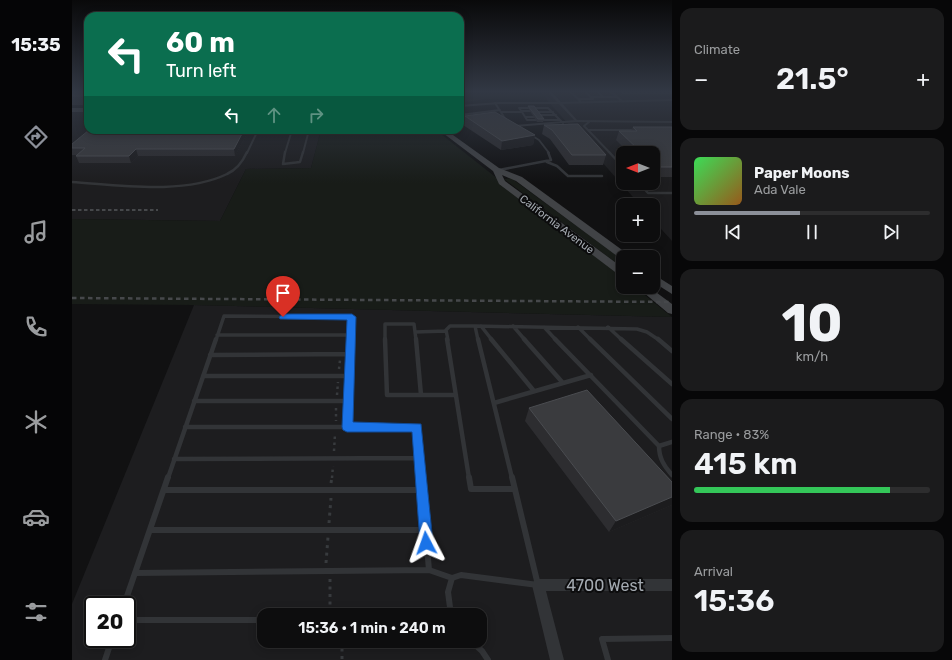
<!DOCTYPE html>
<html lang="en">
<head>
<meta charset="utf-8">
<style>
  :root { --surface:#0d0d0e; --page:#1b1b1c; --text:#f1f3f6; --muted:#9a9c9e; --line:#2d2d2e; --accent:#8c9099 }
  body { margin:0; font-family:Rubik,sans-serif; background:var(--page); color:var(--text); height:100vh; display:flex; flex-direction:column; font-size:15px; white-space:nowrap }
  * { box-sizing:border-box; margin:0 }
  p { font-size:13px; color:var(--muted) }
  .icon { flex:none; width:22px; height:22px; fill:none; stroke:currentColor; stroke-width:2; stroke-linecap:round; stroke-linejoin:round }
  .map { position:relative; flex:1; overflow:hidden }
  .panel { display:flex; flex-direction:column; gap:8px; padding:8px; background:#070708; width:280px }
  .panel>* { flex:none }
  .banner { position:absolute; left:12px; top:12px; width:380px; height:122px; border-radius:12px; box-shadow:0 2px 10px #0003,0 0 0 1px var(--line); background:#0b6e4f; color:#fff; overflow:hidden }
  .needle { width:26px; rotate:270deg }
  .tools { position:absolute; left:544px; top:146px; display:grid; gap:8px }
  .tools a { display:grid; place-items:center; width:44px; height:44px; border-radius:8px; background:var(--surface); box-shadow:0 2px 10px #0003,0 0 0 1px var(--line); font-size:20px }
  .speed { position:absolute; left:12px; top:596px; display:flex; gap:8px; font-size:20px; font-weight:700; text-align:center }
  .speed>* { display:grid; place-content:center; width:52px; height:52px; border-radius:50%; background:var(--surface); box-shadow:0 2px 10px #0003,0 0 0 1px var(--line); line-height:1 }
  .speed .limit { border:2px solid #111; border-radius:6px; background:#fff; color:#111 }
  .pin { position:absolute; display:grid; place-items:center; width:34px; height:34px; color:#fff; margin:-41px -17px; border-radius:50% 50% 50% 0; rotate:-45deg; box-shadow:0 0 4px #0007 }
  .pin .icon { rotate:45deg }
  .me { position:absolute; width:44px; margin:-22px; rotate:356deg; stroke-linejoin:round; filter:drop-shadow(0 0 3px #0008) }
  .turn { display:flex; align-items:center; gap:14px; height:84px; padding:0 16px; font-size:18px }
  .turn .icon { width:52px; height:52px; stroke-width:2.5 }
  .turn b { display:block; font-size:28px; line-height:34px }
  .lanes { display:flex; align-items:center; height:38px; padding:0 16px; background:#0003; justify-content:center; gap:20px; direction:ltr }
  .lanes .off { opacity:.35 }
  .big { font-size:30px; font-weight:600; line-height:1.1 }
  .panel .widget { flex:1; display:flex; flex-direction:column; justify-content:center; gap:6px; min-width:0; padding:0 14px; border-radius:12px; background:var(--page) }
  .panel .dial { align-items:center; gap:0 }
  .dial b { font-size:52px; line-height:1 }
  .song { display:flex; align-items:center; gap:12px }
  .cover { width:48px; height:48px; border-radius:6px; background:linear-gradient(135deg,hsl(130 70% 55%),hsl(30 70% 35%)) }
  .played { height:4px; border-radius:2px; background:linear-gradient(90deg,var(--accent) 45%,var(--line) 45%) }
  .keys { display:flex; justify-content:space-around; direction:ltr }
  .heat { display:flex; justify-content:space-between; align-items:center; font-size:22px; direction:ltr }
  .charge { height:6px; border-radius:3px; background:linear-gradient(90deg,#34c759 83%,var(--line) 0) }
  .trip { position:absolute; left:185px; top:608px; width:230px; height:40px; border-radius:12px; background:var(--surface); box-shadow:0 2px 10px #0003,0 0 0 1px var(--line); font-weight:600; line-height:40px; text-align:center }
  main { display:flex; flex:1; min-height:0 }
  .dock { display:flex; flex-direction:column; width:72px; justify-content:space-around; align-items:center; background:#050506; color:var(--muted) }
  .dock .icon { width:28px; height:28px }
  .dock .active { color:var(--accent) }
  .dock b { font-size:18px; color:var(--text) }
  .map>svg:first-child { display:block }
  .built { fill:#1d1d1f; fill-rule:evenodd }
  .green { fill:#181c18 }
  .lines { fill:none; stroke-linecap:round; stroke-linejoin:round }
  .path-far1 { stroke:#383b3e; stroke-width:2.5; stroke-dasharray:2.5 3.5; stroke-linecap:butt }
  .path { stroke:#383b3e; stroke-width:3; stroke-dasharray:3 4.5; stroke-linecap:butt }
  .lane-far4 { stroke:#323437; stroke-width:2 }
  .lane-far3 { stroke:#323437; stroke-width:2.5 }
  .lane-far2 { stroke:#323437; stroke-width:3.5 }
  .lane-far1 { stroke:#323437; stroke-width:4.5 }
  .lane { stroke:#323437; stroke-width:6 }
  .street { fill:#323437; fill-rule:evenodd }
  .secondary { fill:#414346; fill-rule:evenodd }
  .rail-far1 { stroke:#46484b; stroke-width:2; stroke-dasharray:3.5 2.5; stroke-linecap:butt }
  .rail { stroke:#46484b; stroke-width:2.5; stroke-dasharray:4.5 3.5; stroke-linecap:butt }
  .wall { fill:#2d2d30 }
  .shaded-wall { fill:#1c1c1e }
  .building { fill:#3a3b3e; stroke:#4a4c50 }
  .route { fill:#1a73e8; stroke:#114b97 }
  .labels { text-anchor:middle; stroke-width:4; stroke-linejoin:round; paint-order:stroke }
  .far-street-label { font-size:11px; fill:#a4aab1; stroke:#0c0c0d }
  .near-street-label { font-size:16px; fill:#a4aab1; stroke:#0c0c0d }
</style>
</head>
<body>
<main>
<nav class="dock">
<b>15:35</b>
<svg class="icon active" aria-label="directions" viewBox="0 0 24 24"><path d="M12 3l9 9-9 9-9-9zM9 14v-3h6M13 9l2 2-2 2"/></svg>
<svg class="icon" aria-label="music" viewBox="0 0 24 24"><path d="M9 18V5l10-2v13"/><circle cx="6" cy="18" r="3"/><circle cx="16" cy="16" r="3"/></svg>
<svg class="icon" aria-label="phone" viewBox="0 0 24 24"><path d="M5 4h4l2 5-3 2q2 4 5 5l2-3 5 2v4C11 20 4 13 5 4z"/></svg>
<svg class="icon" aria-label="climate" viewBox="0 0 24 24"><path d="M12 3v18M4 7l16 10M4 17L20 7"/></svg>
<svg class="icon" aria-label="car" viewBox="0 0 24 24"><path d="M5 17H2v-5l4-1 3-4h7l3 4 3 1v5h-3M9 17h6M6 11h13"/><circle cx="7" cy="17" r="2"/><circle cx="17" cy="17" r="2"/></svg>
<svg class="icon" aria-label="filters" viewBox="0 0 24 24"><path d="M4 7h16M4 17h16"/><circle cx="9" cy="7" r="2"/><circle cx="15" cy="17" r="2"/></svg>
</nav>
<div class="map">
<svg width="600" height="660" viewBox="0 0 600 660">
  <rect width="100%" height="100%" fill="#111112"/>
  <path class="built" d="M467 91H600V241L581 220V205H568ZM551 153H581V183H551Z
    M0 112H16V130H249L239 168 174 169 148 221 0 219Z
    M122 305 600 317V660H0V604ZM21 605H55V639H21ZM192 615H408V641H192Z"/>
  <path class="green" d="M388 91H467L475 100 414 99 388 103Z
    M249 130H364L551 278V287H563L600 317 122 305 0 304V219L148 221 174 169 239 168Z
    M439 178 551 260V268L432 179Z"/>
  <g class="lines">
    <path class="path-far1" d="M267 369 268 360
      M265 395 266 382
      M264 408V421
      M262 451 263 434
      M260 478 261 466"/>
    <path class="path" d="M259 483 260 477
      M257 523 259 498
      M254 563 256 537
      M258 579V610L260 615
      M270 641V660"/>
    <path class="lane-far4" d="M498 91 508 101
      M525 91 531 97
      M538 91 551 102
      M518 97H545
      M506 99H521L512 91
      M423 103 434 120
      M488 103 600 100
      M449 111H458
      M429 112H450L447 108H476L491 123
      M450 112 455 120H464
      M464 112H481
      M388 115 428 110
      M467 115H484
      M453 117H462
      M470 120H488
      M517 122 512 126 516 130H564
      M443 126 504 121
      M516 130 538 153
      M459 135 467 140 477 153
      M175 153 186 130
      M213 153 220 130
      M231 153 237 130"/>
    <path class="lane-far3" d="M213 152 211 164 228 162 231 152
      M537 152 551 167
      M475 162 485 166 496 176H530
      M427 170 479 160 476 152
      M0 182C46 185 112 195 155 174 164 170 171 161 175 152
      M567 183 576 193H600"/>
    <path class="lane-far2" d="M409 326 420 340
      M441 326 453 340
      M472 327 484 340
      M506 327 519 340
      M536 327 550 340
      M343 332 344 340
      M145 335H279
      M144 340 152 316 280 317 279 340
      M313 340V324H342L343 332 374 331
      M376 340 374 330 378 326H403
      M406 340 403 326 565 329 575 332 587 340"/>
    <path class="lane-far1" d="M279 339 275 427H345L349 478
      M313 339 315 395H384
      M344 339 349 395
      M375 339 397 478
      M406 339 440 478
      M419 339 462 391
      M452 339 491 383
      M483 339 587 446
      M518 339 600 419
      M549 339 600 384
      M586 339 600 351
      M138 355 278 354
      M131 376H277
      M122 401H276
      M422 403 519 375
      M113 427H275
      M600 442 587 446C587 458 592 466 600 475
      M102 459 348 458
      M96 478 144 339"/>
    <path class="lane" d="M349 477 357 570 380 578
      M397 477 399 489H443
      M92 490H350
      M78 530H353
      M63 573 357 570
      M52 605 96 477
      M379 615 376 592 380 578 389 575 466 585 440 477
      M55 620H192
      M399 641 410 651 416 660
      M33 660 40 639
      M536 660 530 639 600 638"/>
    <path class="street" d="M475 91H479L505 120 600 121V123L504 122 487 104H427L388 107V105L427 102H485Z
      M466 579H600V591H474L492 660H478L460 585 462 581Z"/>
    <path class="secondary" d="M0 108H16V112H0Z
      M367 130H374L427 168 450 177 557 255 558 257H551V260L549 259 444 181 430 175 433 181 551 268V276L547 275 427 184 421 171Z
      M581 274 600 286V294L581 282Z
      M565 287H577L600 304V314L596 313Z"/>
    <path class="rail-far1" d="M0 210H86"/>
    <path class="rail" d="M0 298 600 302"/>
  </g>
  <path class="wall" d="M0 91H16V105H0Z
    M548 91H600V94H551Z
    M456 106 472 119 471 122H465L456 108Z
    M393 116 463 135 461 145 429 150 391 125Z
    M472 125 534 155 531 165H497L478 139 470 134Z
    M561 127H600V177H581V153H557L544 140 547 131H559Z
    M177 130 163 156H66L59 163H7L4 156 5 155H0V144Z
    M457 408 600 482V505L537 532 453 421Z"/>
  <path class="shaded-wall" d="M172 130H177L163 156 162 149Z
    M463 135 461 145 429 150 430 141Z
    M64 149 66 156 59 163 57 156Z
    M600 497V505L537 532 544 521Z"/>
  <path class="building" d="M0 91H16V96H0Z
    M456 106H462L472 119H466Z
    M423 112 463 135 430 141 393 116Z
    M506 124 534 155H500L480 130 472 125Z
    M561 127H600V167H585L581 164V153H570L547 131H565Z
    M17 130H172L162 149H64L57 156H4L13 148H0V144Z
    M515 390 600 482V497L544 521 457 408Z"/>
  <linearGradient id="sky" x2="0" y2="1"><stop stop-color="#09090a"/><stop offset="0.5" stop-color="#323844"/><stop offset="1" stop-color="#323844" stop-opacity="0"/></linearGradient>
  <rect width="600" height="183" fill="url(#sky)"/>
  <path class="route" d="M211 314H280L284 317 281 422 349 424 361 543 359 548 354 550 350 548 348 543 340 432H275L271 430 270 427 275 320 208 319 207 317Z"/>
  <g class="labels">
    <g class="far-street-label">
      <text transform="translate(485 224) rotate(37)" y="4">California Avenue</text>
    </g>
    <g class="near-street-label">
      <text x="533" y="591">4700 West</text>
    </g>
  </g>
</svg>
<div class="tools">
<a><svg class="needle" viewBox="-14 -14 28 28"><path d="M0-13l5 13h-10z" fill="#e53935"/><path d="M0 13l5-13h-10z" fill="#9a9c9e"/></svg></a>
<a>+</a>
<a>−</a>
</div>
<div class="speed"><div class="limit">20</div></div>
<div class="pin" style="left:211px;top:317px;background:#d93025"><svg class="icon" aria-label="arrive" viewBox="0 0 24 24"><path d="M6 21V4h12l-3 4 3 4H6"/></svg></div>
<svg class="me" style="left:354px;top:543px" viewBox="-20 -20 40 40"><path d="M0-17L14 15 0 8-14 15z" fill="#1a73e8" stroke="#fff" stroke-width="4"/></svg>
<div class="trip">15:36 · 1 min · 240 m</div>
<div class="banner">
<div class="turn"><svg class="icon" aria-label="left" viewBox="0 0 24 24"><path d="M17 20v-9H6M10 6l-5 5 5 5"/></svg><div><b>60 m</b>Turn left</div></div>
<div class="lanes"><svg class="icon" aria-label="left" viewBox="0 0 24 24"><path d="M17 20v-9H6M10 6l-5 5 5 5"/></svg><svg class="icon off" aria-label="ahead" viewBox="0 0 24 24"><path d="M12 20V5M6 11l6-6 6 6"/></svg><svg class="icon off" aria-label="right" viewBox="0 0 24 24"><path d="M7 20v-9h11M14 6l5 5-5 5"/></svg></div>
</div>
</div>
<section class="panel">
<div class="widget"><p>Climate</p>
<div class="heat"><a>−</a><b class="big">21.5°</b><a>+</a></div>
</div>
<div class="widget">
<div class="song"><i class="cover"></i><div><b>Paper Moons</b><p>Ada Vale</p></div></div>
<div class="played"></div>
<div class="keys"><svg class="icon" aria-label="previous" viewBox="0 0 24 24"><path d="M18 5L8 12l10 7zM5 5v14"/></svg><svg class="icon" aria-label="pause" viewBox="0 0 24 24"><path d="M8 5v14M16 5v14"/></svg><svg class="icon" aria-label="next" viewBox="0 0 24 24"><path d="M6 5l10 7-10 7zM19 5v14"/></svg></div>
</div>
<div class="widget dial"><b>10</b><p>km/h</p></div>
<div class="widget"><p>Range · 83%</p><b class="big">415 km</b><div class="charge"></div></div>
<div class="widget"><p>Arrival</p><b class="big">15:36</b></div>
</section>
</main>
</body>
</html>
